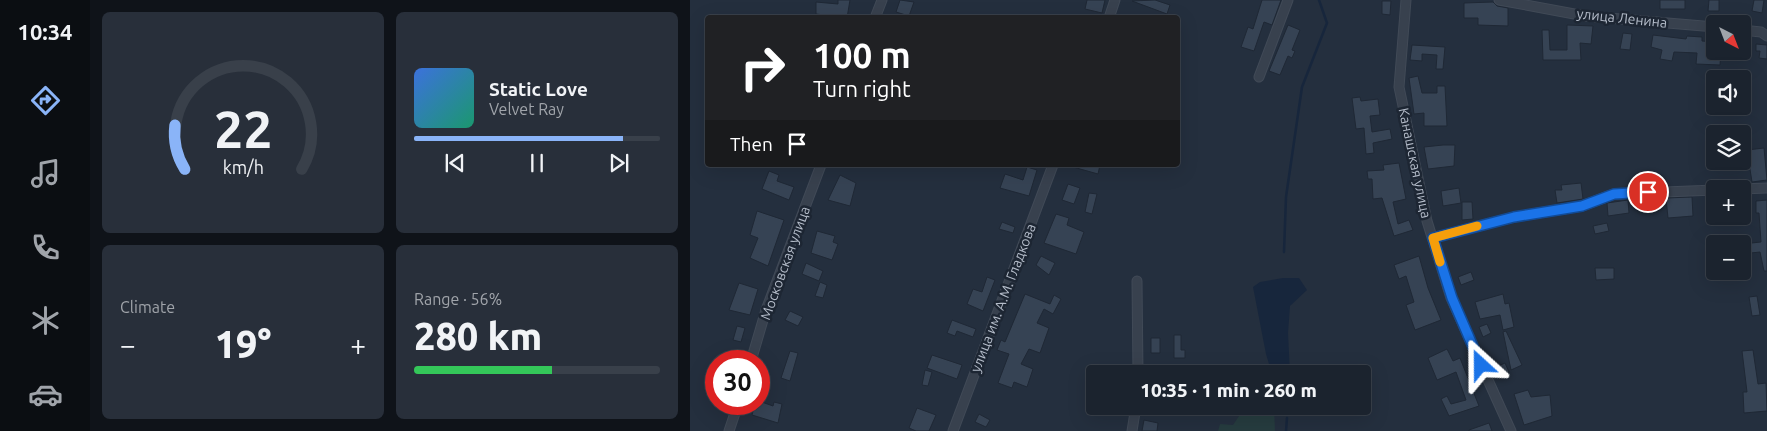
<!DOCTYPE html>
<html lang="en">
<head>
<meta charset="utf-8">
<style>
  :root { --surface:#1b232e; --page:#282f3a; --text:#f1f3f6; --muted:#a0a4aa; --line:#39404a; --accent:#8ab4f8 }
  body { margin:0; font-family:Ubuntu,sans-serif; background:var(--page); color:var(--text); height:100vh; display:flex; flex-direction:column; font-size:19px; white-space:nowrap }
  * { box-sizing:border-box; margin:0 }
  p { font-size:16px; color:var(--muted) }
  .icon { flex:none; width:28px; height:28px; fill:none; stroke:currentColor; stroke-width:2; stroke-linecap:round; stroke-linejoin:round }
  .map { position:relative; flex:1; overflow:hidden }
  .panel { display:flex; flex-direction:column; gap:12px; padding:12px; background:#0f1319; width:600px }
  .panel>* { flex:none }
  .banner { position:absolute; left:15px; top:15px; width:475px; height:152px; border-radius:5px; box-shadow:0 5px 20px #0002,0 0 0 1px var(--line); background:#202124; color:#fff; overflow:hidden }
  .needle { width:32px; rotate:138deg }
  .fabs { position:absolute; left:1016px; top:15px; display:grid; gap:10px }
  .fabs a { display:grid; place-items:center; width:45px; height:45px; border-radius:5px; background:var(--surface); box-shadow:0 5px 20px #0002,0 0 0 1px var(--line); font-size:25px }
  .speed { position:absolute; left:15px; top:350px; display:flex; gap:10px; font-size:25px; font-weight:700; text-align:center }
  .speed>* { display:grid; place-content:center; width:65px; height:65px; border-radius:50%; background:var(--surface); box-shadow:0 5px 20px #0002,0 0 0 1px var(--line); line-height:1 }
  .speed .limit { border:8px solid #d22; background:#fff; color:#111 }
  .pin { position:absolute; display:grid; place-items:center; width:42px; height:42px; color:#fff; margin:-21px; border:2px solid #fff; border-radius:50%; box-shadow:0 1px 5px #0007 }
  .me { position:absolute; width:55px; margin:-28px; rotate:336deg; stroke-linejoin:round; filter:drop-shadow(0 0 4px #0008) }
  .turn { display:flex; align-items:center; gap:18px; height:105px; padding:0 25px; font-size:22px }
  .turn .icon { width:65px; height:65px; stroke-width:2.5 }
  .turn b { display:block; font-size:35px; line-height:42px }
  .then { display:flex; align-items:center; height:48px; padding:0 25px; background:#0003; gap:10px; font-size:19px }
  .big { font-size:38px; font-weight:800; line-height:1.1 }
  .panel .card { flex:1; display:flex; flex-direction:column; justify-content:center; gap:8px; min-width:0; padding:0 18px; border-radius:8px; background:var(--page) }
  .panel .dial { align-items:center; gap:0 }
  .dial svg { height:130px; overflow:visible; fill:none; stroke:var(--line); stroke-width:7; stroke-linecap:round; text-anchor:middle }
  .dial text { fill:var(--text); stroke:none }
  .song { display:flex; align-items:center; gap:15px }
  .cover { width:60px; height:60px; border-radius:8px; background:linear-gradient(135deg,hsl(220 70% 55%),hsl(160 70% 35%)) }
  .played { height:5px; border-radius:2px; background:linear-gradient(90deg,var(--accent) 85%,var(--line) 85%) }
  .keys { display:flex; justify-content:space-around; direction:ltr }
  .heat { display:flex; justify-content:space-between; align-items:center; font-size:28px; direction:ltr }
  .charge { height:8px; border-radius:4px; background:linear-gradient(90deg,#34c759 56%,var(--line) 0) }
  .panel .tiles { flex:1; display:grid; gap:12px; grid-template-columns:repeat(2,1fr) }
  .trip { position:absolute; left:396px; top:365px; width:285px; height:50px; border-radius:5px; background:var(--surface); box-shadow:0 5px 20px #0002,0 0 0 1px var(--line); font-weight:800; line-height:50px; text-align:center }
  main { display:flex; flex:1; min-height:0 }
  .tab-bar { display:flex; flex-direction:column; width:90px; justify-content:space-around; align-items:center; background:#0b0e12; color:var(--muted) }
  .tab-bar .icon { width:35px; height:35px }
  .tab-bar .current { color:var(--accent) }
  .tab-bar b { font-size:22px; color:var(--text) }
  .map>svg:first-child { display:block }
  .green { fill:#263c3f }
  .water { fill:#17263c }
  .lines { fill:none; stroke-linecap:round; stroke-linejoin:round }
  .stream { stroke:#17263c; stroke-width:2.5 }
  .building { fill:#364354; stroke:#1f2835 }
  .street-casing { stroke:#414a57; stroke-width:11 }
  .street { stroke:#38414e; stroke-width:9 }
  .route-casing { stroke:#114b97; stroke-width:12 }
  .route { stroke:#1a73e8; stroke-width:9 }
  .slow { stroke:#f59e0b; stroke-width:9 }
  .labels { text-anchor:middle; stroke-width:5; stroke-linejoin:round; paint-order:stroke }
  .street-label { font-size:14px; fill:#b4bcc9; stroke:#1d2633 }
</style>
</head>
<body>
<main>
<nav class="tab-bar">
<b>10:34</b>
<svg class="icon current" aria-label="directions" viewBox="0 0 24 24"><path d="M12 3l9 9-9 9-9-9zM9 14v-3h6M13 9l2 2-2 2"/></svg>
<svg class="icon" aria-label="music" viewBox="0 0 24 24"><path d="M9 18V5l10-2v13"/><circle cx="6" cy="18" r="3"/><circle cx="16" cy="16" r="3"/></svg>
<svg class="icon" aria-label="phone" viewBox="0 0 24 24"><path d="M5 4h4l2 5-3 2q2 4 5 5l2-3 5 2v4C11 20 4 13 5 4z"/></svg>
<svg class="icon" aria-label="climate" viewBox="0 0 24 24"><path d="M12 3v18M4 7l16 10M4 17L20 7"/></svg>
<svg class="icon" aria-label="car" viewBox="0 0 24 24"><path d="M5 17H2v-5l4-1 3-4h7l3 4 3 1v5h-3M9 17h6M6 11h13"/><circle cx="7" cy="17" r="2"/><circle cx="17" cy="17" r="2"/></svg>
</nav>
<section class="panel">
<div class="tiles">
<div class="card dial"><svg viewBox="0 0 100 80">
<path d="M14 69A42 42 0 1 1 86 69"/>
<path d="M14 69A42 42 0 0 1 8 42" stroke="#8ab4f8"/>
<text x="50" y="56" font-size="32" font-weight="700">22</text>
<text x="50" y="72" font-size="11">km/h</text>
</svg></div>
<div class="card">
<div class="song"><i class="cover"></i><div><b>Static Love</b><p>Velvet Ray</p></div></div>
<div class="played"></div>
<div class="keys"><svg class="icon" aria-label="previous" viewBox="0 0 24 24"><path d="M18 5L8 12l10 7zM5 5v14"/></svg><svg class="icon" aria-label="pause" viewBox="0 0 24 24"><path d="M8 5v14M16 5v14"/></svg><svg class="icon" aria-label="next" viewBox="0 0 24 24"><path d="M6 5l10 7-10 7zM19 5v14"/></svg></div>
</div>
<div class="card"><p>Climate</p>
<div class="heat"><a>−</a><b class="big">19°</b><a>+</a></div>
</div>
<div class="card"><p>Range · 56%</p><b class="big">280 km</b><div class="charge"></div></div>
</div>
</section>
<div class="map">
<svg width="1077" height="431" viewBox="0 0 1077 431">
  <rect width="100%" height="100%" fill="#242f3e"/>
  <path class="green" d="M566 406H584L585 431H528L530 424 543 425 553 410Z"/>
  <path class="water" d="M593 278H609L617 290 600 306 598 333 600 374H582L576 354 563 287 570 282Z"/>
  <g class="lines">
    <path class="stream" d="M594 252 596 197 612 87 637 23 629 0
      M596 431 597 418"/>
  </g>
  <path class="building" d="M148 0H160L157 18 126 14V2L148 4Z
    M210 0 224 2 219 16 206 12Z
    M397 0H415L412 13 395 9Z
    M465 0 480 5 477 14 442 1Z
    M572 0H591L582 25 574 22 564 51 551 47 558 27 563 29Z
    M970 0H995V9H970Z
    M1019 0H1029V11H1018Z
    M1064 0H1074L1072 13 1062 11Z
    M692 1H701L700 15 692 14Z
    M803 2 807 6 818 8V26L788 25V18H774V3Z
    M598 25 610 30 602 50 605 51 602 58 598 56 590 75 579 71Z
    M877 25 903 26 901 44 890 43 891 60H853L852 30H859L860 50H877Z
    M933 33 942 34 940 50 930 49Z
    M963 35 996 39 997 36 1012 37V41L1025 42V51H1031L1030 65 1006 64 1007 53 984 52 982 61 970 59 972 50 961 47Z
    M1066 44 1077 45V59L1069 58 1070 51H1066Z
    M722 45 755 47 753 69H746L747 55 732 54V61L720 60Z
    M728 76 732 93H747V86H755L757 126H734V113L724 114 719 78Z
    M670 97 671 101 688 99 690 115 680 116 682 132 700 129 702 139 683 143 684 153 676 154 674 128 666 129 662 98Z
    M753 145H765L764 166 738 169 734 147Z
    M1074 148 1077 180 1062 182 1057 150Z
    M709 163 716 199 703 202 708 224 719 220 723 230 704 236 692 198 683 199 682 179H678L677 171 694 170 693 165Z
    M384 165H410L408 174 383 167Z
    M337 167 347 170 339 196 310 188 315 174 333 180Z
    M79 171 89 175 87 181 104 187 99 200 72 189Z
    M150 175 166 183 160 206 138 200Z
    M891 183 893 199 867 203 865 190H872L871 185Z
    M378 184 390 188 384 204 372 200Z
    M769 188 771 203 753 206 751 191Z
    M399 193 407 194 402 214 395 212Z
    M1002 197 1003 216 978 218 976 198Z
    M938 200 939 213 918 216 917 203Z
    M1077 200V271H1074L1070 252 1052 254V244L1071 242 1069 213H1066V201Z
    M772 202H782L783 219 772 220Z
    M67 211 94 220 78 266 60 258 68 238 60 235Z
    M366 214 379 218 377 225 394 232 386 254 354 243Z
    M312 222 325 227 323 233 309 229Z
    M917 223 919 231 905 234 903 226Z
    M127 231 145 236 143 242 148 244 142 260 121 253Z
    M351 256 365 263 359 275 346 265Z
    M729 256 738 288 751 320 725 330 716 305 724 302 716 276 709 279 704 265Z
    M116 263 133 271 129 281 112 274Z
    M905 268H924V279L906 280Z
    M781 272 784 280 771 285 768 277Z
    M297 277 305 280 293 311 277 304 283 289 292 292Z
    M130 282 137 285 133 298 125 296Z
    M49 283 68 289 60 315 39 310Z
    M335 294 360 304 364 295 371 299 363 314 354 309 347 323 359 328 350 353 339 349 331 364 343 369 337 387 324 382 322 388 308 383 319 354 307 350 311 340 315 342Z
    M813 294 815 304 819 303 824 327 813 330 810 315 790 319 785 302Z
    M1067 296 1070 315 1062 316 1059 297Z
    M100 311 113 317 108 326 95 320Z
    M262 320 286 329 283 337 267 331 265 336 257 333Z
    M797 324 801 333 793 337 789 327Z
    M47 326 55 328 51 342 43 340Z
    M816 331 832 365 821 370 813 332Z
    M484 335H491V350H495V358H484Z
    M461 338H470V353H461Z
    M757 349 763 361 770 358 789 406 759 416 751 399 757 396 761 404 776 400 766 372 747 380 738 358Z
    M1063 350 1068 384 1076 383 1077 411 1054 413 1053 392H1057L1052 351Z
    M100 351 108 353 100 381 91 378Z
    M242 355 272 365 267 379 237 368Z
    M815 363 819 372 811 376 806 367Z
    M235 370 242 372 238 386 232 385Z
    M838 390 841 397 860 395 862 416 834 425 824 394Z
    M69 401 83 406 84 402 92 404 88 423 62 415 65 404H69Z
    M227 408 246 415 239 431H226L219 428Z
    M289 414 300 420 296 427 285 422Z
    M454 420 468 423 467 431H452Z
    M799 423 802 431H779V430Z"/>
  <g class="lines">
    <defs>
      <path id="street" d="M716 0 709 87 737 221 761 298 821 431
        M809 0 895 16 1025 27
        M185 18 192 0
        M419 18 425 0
        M1052 30 1071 32 1077 36
        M569 77 598 0
        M1052 189 1077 188
        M743 238 824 217 892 206 924 194 1025 190
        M447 281 448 374
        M61 361 76 310 131 165
        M39 431 48 404
        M263 431 363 165
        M442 431 446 406"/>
    </defs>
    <use href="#street" class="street-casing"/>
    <use href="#street" class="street"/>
  </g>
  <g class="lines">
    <defs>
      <path id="route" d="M791 365 762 298 743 238 824 217 892 206 924 194 958 192"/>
    </defs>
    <use href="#route" class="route-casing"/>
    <use href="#route" class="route"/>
    <path class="slow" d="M750 262 743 238 787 226"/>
  </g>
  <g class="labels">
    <g class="street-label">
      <text transform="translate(932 18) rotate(6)" y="5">улица Ленина</text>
      <text transform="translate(725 163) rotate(78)" y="5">Канашская улица</text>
      <text transform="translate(95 263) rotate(-70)" y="5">Московская улица</text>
      <text transform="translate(313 298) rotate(-69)" y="5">улица им. А.М. Гладкова</text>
    </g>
  </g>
</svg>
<div class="fabs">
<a><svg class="needle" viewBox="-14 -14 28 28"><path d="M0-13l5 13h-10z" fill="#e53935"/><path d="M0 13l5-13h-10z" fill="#a0a4aa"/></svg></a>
<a><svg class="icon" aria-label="sound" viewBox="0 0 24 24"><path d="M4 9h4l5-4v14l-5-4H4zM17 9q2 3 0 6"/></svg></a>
<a><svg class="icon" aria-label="layers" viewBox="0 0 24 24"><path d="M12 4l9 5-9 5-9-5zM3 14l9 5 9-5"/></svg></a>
<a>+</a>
<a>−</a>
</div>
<div class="speed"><div class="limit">30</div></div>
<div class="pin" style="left:958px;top:192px;background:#d93025"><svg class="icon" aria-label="arrive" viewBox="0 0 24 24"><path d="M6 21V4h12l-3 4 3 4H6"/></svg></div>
<svg class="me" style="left:791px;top:365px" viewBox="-20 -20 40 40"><path d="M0-17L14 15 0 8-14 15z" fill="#1a73e8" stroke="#fff" stroke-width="4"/></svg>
<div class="trip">10:35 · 1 min · 260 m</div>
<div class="banner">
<div class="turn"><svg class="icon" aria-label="right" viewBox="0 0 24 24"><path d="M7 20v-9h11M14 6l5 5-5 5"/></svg><div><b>100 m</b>Turn right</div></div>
<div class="then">Then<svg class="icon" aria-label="arrive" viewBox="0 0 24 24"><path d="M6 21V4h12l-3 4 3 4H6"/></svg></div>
</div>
</div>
</main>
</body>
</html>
